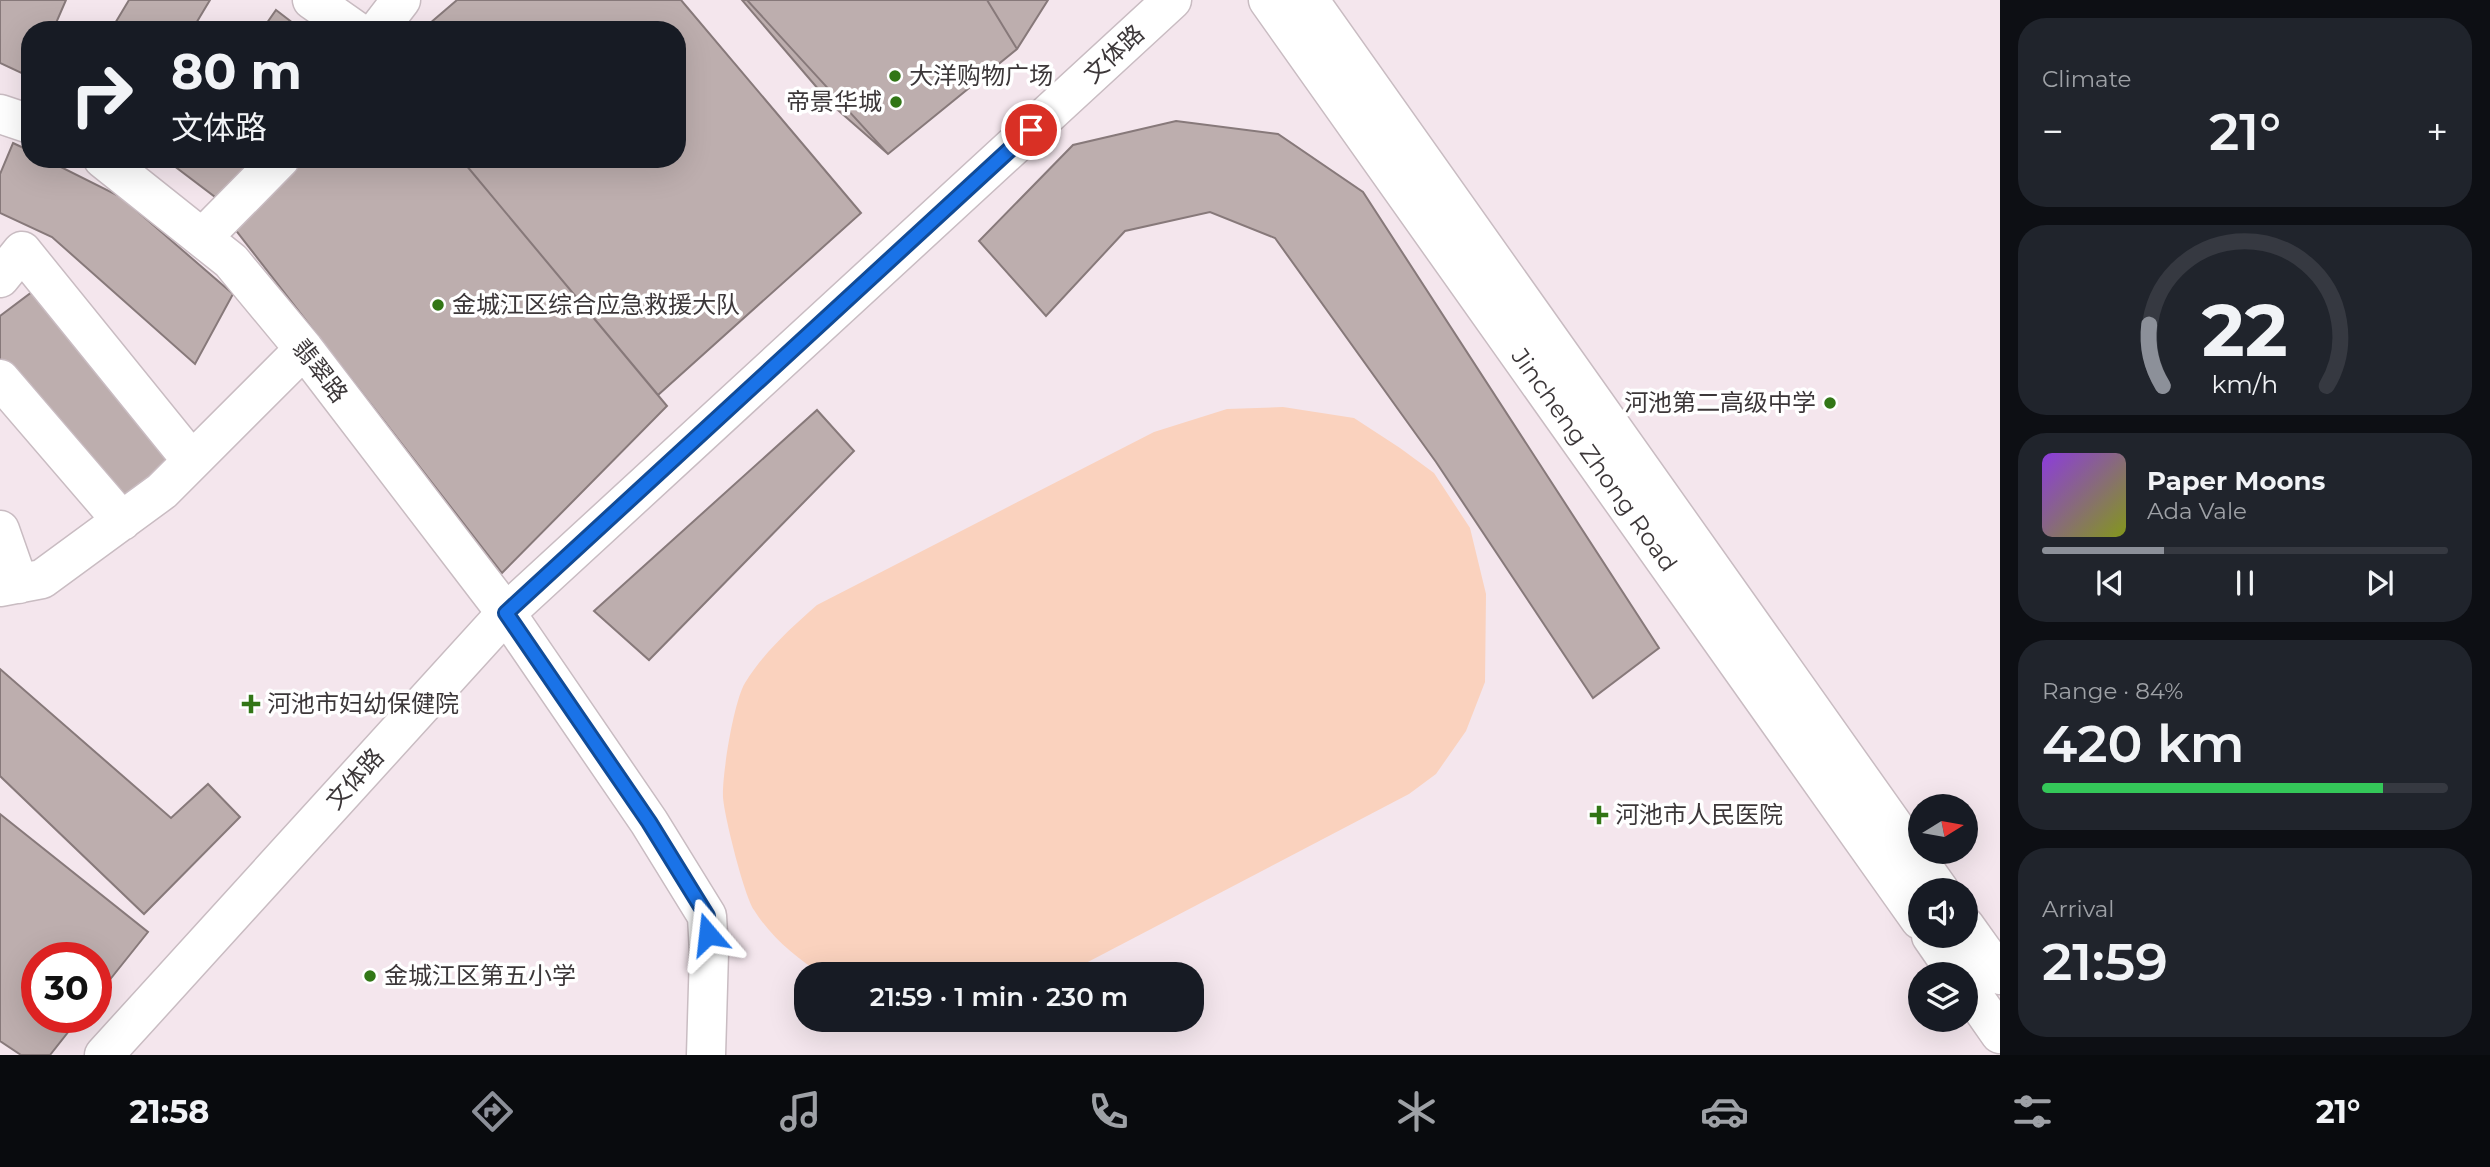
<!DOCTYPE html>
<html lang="en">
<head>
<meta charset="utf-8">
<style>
  :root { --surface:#171b24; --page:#20242c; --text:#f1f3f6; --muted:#9ea1a6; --line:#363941; --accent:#8c9099 }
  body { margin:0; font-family:Montserrat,"Noto Sans SC",sans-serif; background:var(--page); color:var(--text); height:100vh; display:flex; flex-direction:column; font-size:26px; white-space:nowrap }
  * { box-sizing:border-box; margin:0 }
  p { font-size:23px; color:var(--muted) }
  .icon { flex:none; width:38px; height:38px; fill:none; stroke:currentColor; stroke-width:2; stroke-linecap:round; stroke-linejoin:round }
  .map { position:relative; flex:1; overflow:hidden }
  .sheet { display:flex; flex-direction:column; gap:18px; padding:18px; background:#0d0f14; width:490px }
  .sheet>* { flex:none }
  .guide { position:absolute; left:21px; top:21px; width:665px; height:147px; border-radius:28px; box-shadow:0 7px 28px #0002; background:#171b24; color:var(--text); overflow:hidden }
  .needle { width:46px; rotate:79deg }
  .controls { position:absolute; left:1908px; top:794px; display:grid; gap:14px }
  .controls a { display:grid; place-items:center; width:70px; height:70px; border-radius:50%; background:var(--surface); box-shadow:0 7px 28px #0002; font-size:35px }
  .speed { position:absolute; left:21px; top:942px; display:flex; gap:14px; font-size:35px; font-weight:700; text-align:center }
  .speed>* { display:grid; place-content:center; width:91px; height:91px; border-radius:50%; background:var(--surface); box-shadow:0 7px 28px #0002; line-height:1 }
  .speed .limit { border:10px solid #d22; background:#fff; color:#111 }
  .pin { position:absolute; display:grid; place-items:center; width:60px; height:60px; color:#fff; margin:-30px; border:4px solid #fff; border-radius:50%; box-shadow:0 2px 7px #0007 }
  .me { position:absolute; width:77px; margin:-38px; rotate:343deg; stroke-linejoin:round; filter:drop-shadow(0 0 5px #0008) }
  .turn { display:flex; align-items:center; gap:24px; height:147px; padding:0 35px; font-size:32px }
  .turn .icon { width:91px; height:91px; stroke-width:2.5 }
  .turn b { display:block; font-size:49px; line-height:60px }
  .big { font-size:52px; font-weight:600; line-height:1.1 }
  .sheet .widget { flex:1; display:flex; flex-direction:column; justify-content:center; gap:10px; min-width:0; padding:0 24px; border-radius:28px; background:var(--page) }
  .sheet .dial { align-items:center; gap:0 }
  .dial svg { height:182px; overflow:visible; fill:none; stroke:var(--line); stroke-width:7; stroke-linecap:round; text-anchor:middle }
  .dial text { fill:var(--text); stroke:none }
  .song { display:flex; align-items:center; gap:21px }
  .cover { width:84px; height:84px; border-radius:10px; background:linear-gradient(135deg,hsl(270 70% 55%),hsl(70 70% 35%)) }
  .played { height:7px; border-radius:4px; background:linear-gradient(90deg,var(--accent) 30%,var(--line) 30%) }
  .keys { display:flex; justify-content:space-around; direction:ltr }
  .heat { display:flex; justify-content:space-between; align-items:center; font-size:38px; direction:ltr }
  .charge { height:10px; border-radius:5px; background:linear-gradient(90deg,#34c759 84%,var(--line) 0) }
  .trip { position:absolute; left:794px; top:962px; width:410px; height:70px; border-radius:28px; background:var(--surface); box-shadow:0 7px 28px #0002; font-weight:600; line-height:70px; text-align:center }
  .dock { display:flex; height:112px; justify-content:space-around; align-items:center; background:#090b0e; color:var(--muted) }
  .dock .icon { width:49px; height:49px }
  .dock .current { color:var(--accent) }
  .dock b { font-size:32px; color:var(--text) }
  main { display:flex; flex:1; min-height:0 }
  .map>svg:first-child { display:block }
  .green { fill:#fad2be }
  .building { fill:#bdaeae; stroke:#87797a; stroke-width:2 }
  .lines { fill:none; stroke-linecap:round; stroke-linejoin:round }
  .minor-casing { stroke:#c9bcc2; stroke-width:41 }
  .major-casing { stroke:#c9bcc2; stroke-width:41 }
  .minor { stroke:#fff; stroke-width:38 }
  .major { stroke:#fff; stroke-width:38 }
  .route-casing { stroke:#114b97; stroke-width:18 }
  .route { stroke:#1a73e8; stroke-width:12 }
  .poi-dot { fill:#327616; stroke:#fff; stroke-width:2.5 }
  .labels { text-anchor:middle; stroke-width:7; stroke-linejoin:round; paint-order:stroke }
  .street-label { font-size:24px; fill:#3c3739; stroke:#fff }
  .poi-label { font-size:24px; fill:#3c3739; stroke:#fff; text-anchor:start }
</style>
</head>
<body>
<main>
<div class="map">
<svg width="2000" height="1055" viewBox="0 0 2000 1055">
  <rect width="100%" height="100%" fill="#f4e6ed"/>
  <path class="green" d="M1283 407 1354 418 1400 448 1434 473 1470 528 1486 594 1485 682 1466 731 1436 774 1409 794 1063 975H823C797 959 770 936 754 910 744 895 724 815 723 797 722 774 734 701 745 683 764 652 791 628 817 605L1154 432 1227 409Z"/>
  <path class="building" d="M0 0H66L53 30H30V77L0 63Z
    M129 0H210L192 30H111Z
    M457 0H681L861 213 658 395 461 159H677V30H422Z
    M742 0H1048L1017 49 888 154 831 104Z
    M747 0H987L1017 49 888 154Z
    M276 10 302 30H262Z
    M1176 121 1278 134 1363 192 1659 648 1593 698 1436 462 1275 238 1210 212 1125 231 1046 316 979 241 1073 145Z
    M13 143 30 151V159H45L121 197 233 294 195 364 52 237 0 213V174Z
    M165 159H262L227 206Z
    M280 159H461L667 406 502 573 224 215Z
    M32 292 173 465 130 507 0 359V316Z
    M817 410 854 451 649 660 594 611Z
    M0 669 171 818 208 784 240 817 144 914 0 776Z
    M0 814 148 932 96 997V957H37V1017H80L50 1055H21L0 1041Z"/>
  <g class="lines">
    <defs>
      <path id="minor" d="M312 0 355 30
        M378 30 401 0
        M0 114 30 124
        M103 159 231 261 304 349 506 613 649 822 707 916 709 952 706 1055
        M202 238 280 159
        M0 278 22 251 192 461
        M0 379 122 521
        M0 530 19 584
        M0 587 42 579 162 491 304 349"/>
      <g id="major">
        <path id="s1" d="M1268 0 1920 920"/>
        <path d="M1309 0 1940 891"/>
        <path d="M1965 926 2000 975"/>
        <path d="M1931 936 1958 975"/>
        <path d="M1965 984 2000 1034"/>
        <path d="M104 1055 506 613 1172 0"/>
      </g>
    </defs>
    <use href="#minor" class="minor-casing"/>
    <use href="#major" class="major-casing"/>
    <use href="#minor" class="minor"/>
    <use href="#major" class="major"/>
  </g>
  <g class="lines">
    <defs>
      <path id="route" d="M708 934 707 916 649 822 506 613 1031 130"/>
    </defs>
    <use href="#route" class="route-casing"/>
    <use href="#route" class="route"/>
  </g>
  <g class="poi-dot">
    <circle cx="895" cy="76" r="7"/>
    <circle cx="896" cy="102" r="7"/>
    <circle cx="438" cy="305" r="7"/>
    <circle cx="1830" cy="403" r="7"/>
    <path d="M247.5 693.5h7v7h7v7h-7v7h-7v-7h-7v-7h7z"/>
    <path d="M1595.5 804.5h7v7h7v7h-7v7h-7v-7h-7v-7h7z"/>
    <circle cx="370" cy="976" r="7"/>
  </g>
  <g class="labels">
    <g class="street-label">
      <text transform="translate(1114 54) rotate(-43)" y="8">文体路</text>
      <text transform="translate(320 371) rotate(52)" y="8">翡翠路</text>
      <text dy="8" stroke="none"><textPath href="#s1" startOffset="564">Jincheng Zhong Road</textPath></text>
      <text transform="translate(355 779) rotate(-48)" y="8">文体路</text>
    </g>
    <g class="poi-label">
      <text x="909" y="84">大洋购物广场</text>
      <text x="882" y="110" text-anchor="end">帝景华城</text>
      <text x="452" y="313">金城江区综合应急救援大队</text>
      <text x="1816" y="411" text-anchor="end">河池第二高级中学</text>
      <text x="267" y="712">河池市妇幼保健院</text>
      <text x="1615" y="823">河池市人民医院</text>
      <text x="384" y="984">金城江区第五小学</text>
    </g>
  </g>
</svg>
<div class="controls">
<a><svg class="needle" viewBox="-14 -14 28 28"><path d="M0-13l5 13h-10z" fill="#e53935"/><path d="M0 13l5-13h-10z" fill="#9ea1a6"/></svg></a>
<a><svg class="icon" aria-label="sound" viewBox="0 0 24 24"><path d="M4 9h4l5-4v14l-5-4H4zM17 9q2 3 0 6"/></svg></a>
<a><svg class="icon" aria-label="layers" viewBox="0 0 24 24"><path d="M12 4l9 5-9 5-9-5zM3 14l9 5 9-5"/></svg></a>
</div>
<div class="speed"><div class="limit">30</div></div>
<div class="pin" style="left:1031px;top:130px;background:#d93025"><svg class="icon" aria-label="arrive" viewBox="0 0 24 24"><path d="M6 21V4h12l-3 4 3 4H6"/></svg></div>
<svg class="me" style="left:708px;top:934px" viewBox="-20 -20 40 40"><path d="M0-17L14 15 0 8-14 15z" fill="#1a73e8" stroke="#fff" stroke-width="4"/></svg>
<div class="trip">21:59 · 1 min · 230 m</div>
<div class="guide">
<div class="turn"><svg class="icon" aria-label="right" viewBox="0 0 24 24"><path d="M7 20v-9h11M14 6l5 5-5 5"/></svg><div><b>80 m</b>文体路</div></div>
</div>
</div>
<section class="sheet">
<div class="widget"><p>Climate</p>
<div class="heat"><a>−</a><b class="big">21°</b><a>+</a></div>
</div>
<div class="widget dial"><svg viewBox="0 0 100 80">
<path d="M14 69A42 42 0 1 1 86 69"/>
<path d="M14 69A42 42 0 0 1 8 42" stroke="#8c9099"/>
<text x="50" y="56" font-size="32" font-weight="700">22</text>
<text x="50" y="72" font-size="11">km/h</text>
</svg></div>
<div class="widget">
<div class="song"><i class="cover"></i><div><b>Paper Moons</b><p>Ada Vale</p></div></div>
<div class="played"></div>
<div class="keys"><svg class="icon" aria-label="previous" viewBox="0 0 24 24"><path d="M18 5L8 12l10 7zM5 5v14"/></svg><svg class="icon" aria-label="pause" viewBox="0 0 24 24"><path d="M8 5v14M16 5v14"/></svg><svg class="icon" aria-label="next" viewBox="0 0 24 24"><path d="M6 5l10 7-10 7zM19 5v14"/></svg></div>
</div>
<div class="widget"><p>Range · 84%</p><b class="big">420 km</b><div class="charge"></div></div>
<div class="widget"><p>Arrival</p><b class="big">21:59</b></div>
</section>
</main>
<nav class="dock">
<b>21:58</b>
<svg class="icon current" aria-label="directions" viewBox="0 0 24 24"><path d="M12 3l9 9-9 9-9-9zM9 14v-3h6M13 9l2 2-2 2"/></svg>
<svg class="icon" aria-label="music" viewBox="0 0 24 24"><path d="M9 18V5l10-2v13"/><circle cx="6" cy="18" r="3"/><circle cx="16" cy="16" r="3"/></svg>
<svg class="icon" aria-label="phone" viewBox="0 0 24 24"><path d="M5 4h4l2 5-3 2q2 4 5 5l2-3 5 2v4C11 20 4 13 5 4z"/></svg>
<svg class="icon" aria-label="climate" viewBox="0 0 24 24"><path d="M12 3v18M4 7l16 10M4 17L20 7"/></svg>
<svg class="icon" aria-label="car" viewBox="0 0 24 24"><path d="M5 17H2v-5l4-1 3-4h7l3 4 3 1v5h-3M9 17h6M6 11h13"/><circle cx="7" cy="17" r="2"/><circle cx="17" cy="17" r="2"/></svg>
<svg class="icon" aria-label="filters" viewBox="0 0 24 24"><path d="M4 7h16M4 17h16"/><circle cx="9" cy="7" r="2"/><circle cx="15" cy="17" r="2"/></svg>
<b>21°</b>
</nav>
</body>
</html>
